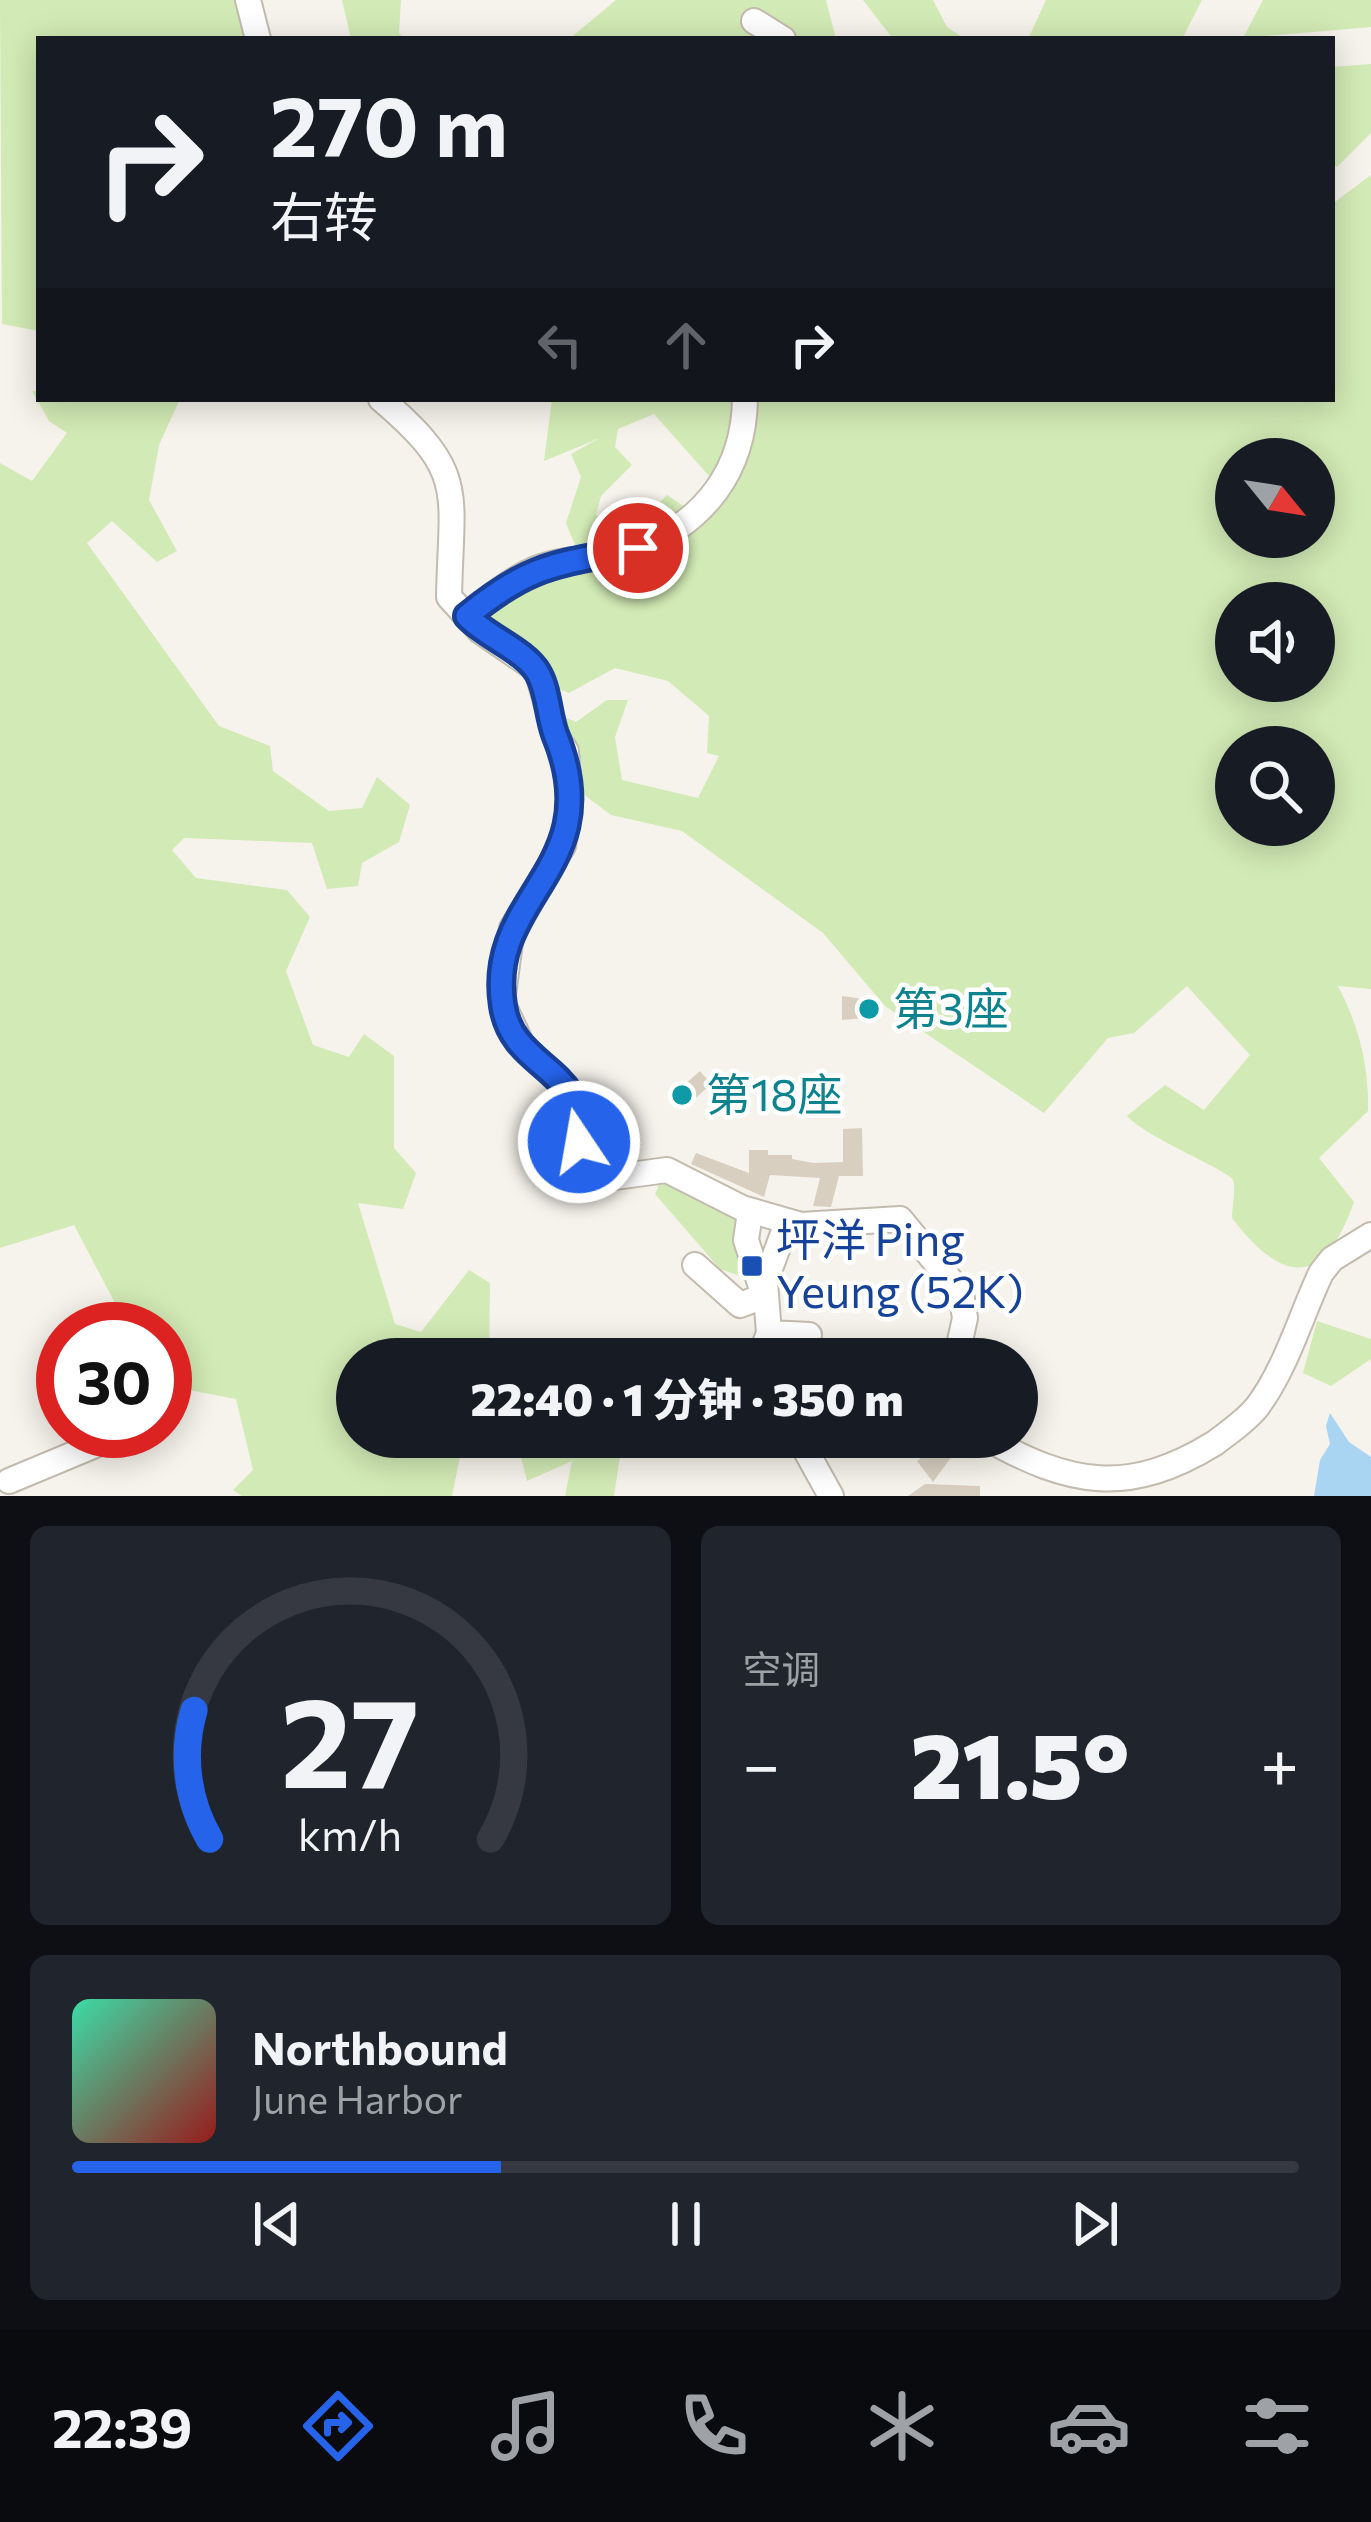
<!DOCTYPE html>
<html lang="zh">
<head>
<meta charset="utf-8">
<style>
  :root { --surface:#171b24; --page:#20242c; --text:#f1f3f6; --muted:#9ea1a6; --line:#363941; --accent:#2563eb }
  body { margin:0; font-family:Commissioner,"Noto Sans SC",sans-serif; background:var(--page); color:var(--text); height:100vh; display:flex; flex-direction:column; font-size:45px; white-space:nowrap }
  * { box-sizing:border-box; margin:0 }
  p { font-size:39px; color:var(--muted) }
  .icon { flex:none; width:66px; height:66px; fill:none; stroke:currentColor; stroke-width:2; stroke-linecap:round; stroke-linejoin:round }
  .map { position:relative; height:1496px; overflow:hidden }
  .sheet { display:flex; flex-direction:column; gap:30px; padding:30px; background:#0d0f14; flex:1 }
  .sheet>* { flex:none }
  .guide { position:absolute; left:36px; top:36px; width:1299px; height:366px; border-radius:0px; box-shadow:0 6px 30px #0003; background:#171b24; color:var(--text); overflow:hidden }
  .needle { width:78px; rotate:120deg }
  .fabs { position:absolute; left:1215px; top:438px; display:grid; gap:24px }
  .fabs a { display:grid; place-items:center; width:120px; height:120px; border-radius:50%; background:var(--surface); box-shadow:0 6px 30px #0003; font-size:60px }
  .speed { position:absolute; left:36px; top:1302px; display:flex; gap:24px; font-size:60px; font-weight:700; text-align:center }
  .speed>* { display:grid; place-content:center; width:156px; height:156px; border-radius:50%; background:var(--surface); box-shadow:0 6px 30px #0003; line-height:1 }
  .speed .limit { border:18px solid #d22; background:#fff; color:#111 }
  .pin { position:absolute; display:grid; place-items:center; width:102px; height:102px; color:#fff; margin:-51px; border:6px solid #fff; border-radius:50%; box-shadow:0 3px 12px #0007 }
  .me { position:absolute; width:132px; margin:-66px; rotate:348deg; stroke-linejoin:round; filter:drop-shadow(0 0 9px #0008) }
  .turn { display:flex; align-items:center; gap:42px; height:252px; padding:0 36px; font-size:54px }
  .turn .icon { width:156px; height:156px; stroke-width:2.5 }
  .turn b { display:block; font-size:84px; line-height:102px }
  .lanes { display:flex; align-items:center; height:114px; padding:0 36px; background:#0003; justify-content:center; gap:60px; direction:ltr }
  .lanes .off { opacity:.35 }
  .big { font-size:90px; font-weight:800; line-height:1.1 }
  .sheet .widget { flex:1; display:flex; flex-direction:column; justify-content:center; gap:18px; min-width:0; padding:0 42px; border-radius:18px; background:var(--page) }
  .sheet .dial { align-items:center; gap:0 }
  .dial svg { height:312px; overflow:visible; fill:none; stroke:var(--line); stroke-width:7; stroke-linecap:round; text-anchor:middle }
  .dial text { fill:var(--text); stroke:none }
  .song { display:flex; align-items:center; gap:36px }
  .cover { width:144px; height:144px; border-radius:18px; background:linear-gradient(135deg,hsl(160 70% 55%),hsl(0 70% 35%)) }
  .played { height:12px; border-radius:6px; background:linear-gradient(90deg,var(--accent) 35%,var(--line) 35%) }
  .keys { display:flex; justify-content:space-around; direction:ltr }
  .heat { display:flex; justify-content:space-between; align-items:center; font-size:66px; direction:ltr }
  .sheet .tiles { flex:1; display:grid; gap:30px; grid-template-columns:1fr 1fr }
  .widget:last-child { grid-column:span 2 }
  .trip { position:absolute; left:336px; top:1338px; width:702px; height:120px; border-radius:60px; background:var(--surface); box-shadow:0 6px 30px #0003; font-weight:800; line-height:120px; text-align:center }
  .tab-bar { display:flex; height:192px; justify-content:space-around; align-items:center; background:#090b0e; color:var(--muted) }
  .tab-bar .icon { width:84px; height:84px }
  .tab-bar .current { color:var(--accent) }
  .tab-bar b { font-size:54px; color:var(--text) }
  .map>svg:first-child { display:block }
  .green { fill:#d2eab5; fill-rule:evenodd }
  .water { fill:#a9d4f2 }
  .building { fill:#d8cfc1 }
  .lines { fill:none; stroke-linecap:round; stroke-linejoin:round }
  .minor-casing { stroke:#c2bbae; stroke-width:28 }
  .minor { stroke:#fff; stroke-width:24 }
  .route-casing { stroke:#184099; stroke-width:30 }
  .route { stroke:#2563eb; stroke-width:21 }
  .culture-dot { fill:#0f9aa8; stroke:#fff; stroke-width:4.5 }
  .transit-dot { fill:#1a4fb4; stroke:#fff; stroke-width:4.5 }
  .labels { text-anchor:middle; stroke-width:9; stroke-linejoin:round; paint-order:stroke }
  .culture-label { font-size:45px; fill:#0d838f; stroke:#fff; text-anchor:start }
  .transit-label { font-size:45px; fill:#164399; stroke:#fff; text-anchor:start }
</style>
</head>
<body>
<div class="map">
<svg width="1371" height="1496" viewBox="0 0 1371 1496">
  <rect width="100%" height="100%" fill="#f6f3ec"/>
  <path class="green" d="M0 0H247L258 39H39V331L2 324Z
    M342 0H401L399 33 405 39H351Z
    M616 0H826L836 39H569Z
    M863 0H933L947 27 965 39H893Z
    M1046 0H1202L1182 39H1028Z
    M1263 0H1371V27L1243 38Z
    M1371 64V133L1337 167 1332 164V67Z
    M1371 175V989L1338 986C1359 1026 1369 1066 1368 1111L1319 1158 1354 1202C1324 1287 1284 1286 1232 1218 1232 1207 1236 1190 1233 1180 1230 1171 1147 1138 1127 1116L1165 1085 1204 1110 1250 1055 1187 986 1134 1033 1108 1038 1044 1113 885 1006 823 933 682 831 611 815 574 787 555 713 576 722 607 700H628L615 737 622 780 698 798 719 756 707 753 709 716 668 681 615 668 569 693 540 682 467 617 510 582 581 560 566 523 581 477 571 454 600 438 544 461 552 399H1332V204ZM654 414 725 494 685 507 667 495 640 521 623 527 596 515 601 496 632 465 615 447 618 429ZM1236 459H1314V537H1236ZM1236 603H1314V681H1236ZM1236 747H1314V825H1236Z
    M32 391H39V399H180L159 445 149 500 177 551 157 562 112 521 87 543 219 726 270 746 273 771 329 811 362 808 377 777 410 805 399 842 362 863 358 886 327 889 312 843 184 838 172 850 196 878 287 890 310 917 286 971 313 1045 349 1057 364 1034 394 1056V1148L416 1173 403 1209 358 1203 395 1324 421 1332 469 1270 490 1283 489 1359H357V1437H464L452 1496H242L233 1490 253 1470 236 1399 183 1389 179 1362 165 1360V1329H117L116 1305 74 1225 0 1248V463L32 481 67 433 49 421Z
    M668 1184 739 1215 743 1277 720 1269 655 1194 659 1185Z
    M1317 1321 1371 1339V1359L1331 1386 1303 1373Z
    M473 1437H623L614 1496H565L572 1461 527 1481 518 1445Z"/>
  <path class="water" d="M1330 1413 1349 1442 1371 1457V1496H1314L1320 1460 1330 1444 1326 1426Z"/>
  <path class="building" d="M842 996 878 1001 877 1017 842 1020Z
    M700 1071 711 1084 685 1108 668 1090 679 1081 683 1086Z
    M862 1128 863 1176H839L831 1207 813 1206 820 1178 770 1175 764 1197 691 1164 696 1153 749 1173V1150H768V1155H792V1159L814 1163 843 1162V1129Z
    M922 1437H943L958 1448 933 1482 917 1461 935 1447Z
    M925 1484 980 1486V1496H908Z"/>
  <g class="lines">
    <defs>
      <path id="minor" d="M248 0 258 39
        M754 21 783 39
        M381 399C468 473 451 490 449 597L480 631 537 670 556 737 566 751 570 802 563 846 512 928 502 1002 522 1045 576 1098 581 1155 615 1177 667 1170 742 1208 801 1225 900 1219 961 1293 965 1318 956 1359
        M467 617C489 598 510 580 536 569 567 556 606 561 638 548 705 522 744 470 745 399
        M695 1265 740 1305 764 1296 746 1240 750 1212
        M769 1333 809 1335
        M759 1359 769 1333 765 1282 787 1223
        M775 1437 801 1442 831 1496
        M985 1437C1070 1486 1129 1496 1215 1443 1229 1432 1246 1421 1257 1407 1286 1369 1301 1315 1321 1273L1332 1259 1371 1235
        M9 1481 129 1431"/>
    </defs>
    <use href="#minor" class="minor-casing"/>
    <use href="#minor" class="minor"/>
  </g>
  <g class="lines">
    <defs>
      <path id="route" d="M579 1142C588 1066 513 1071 503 1006 485 894 611 869 555 734 548 715 548 690 538 673 525 650 485 636 467 616 533 562 557 565 638 548"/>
    </defs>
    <use href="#route" class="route-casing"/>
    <use href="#route" class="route"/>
  </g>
  <g class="culture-dot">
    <circle cx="869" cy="1009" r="12"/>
    <circle cx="682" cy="1095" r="12"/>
  </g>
  <rect class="transit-dot" x="740" y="1254" width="24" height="24" rx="6"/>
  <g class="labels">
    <g class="culture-label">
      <text x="893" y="1025">第3座</text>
      <text x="706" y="1111">第18座</text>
    </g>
    <g class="transit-label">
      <text x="776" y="1256">坪洋 Ping<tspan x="776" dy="52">Yeung (52K)</tspan></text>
    </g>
  </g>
</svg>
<div class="fabs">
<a><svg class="needle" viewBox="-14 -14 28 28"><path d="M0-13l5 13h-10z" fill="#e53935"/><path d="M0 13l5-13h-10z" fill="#9ea1a6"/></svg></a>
<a><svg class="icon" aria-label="sound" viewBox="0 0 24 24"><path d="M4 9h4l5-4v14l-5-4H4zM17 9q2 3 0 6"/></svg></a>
<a><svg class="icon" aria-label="search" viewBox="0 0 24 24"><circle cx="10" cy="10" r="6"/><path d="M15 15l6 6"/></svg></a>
</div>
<div class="speed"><div class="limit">30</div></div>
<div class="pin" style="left:638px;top:548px;background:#d93025"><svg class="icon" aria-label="arrive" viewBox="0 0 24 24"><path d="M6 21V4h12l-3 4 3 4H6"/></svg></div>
<svg class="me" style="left:579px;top:1142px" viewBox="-20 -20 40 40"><circle r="17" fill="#2563eb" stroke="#fff" stroke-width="3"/><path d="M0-11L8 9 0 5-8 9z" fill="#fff"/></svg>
<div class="trip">22:40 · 1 分钟 · 350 m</div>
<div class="guide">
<div class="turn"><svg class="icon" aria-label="right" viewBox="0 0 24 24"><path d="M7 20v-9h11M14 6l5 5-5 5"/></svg><div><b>270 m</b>右转</div></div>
<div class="lanes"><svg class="icon off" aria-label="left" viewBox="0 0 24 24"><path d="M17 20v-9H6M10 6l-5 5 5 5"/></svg><svg class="icon off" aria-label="ahead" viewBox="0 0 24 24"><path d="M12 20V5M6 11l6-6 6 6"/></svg><svg class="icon" aria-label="right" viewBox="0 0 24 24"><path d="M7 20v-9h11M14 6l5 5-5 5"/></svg></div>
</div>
</div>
<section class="sheet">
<div class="tiles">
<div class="widget dial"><svg viewBox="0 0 100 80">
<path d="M14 69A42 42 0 1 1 86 69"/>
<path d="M14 69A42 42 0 0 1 10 36" stroke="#2563eb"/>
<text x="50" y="56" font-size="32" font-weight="700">27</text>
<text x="50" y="72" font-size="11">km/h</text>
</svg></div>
<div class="widget"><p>空调</p>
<div class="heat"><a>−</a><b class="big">21.5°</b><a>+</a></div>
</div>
<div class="widget">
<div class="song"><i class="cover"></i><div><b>Northbound</b><p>June Harbor</p></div></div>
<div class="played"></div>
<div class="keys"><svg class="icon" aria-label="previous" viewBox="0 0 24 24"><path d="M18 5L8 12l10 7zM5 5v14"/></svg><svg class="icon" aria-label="pause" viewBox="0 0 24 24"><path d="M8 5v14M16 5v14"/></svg><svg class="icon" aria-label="next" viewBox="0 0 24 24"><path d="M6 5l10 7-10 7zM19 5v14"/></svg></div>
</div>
</div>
</section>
<nav class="tab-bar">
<b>22:39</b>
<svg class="icon current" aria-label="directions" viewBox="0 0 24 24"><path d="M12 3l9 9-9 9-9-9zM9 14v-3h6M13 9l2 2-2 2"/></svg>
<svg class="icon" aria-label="music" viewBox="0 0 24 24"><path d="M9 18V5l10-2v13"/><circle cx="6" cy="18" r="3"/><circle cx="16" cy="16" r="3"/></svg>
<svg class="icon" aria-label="phone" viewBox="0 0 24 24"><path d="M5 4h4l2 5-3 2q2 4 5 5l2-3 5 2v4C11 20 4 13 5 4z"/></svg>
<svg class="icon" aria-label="climate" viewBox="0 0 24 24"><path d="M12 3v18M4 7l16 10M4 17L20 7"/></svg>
<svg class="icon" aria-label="car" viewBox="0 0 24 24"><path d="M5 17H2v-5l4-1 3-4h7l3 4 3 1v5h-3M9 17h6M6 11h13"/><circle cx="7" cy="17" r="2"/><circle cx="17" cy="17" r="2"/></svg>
<svg class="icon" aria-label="filters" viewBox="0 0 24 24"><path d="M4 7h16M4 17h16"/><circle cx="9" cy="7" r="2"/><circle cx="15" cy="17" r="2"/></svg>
</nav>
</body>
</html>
